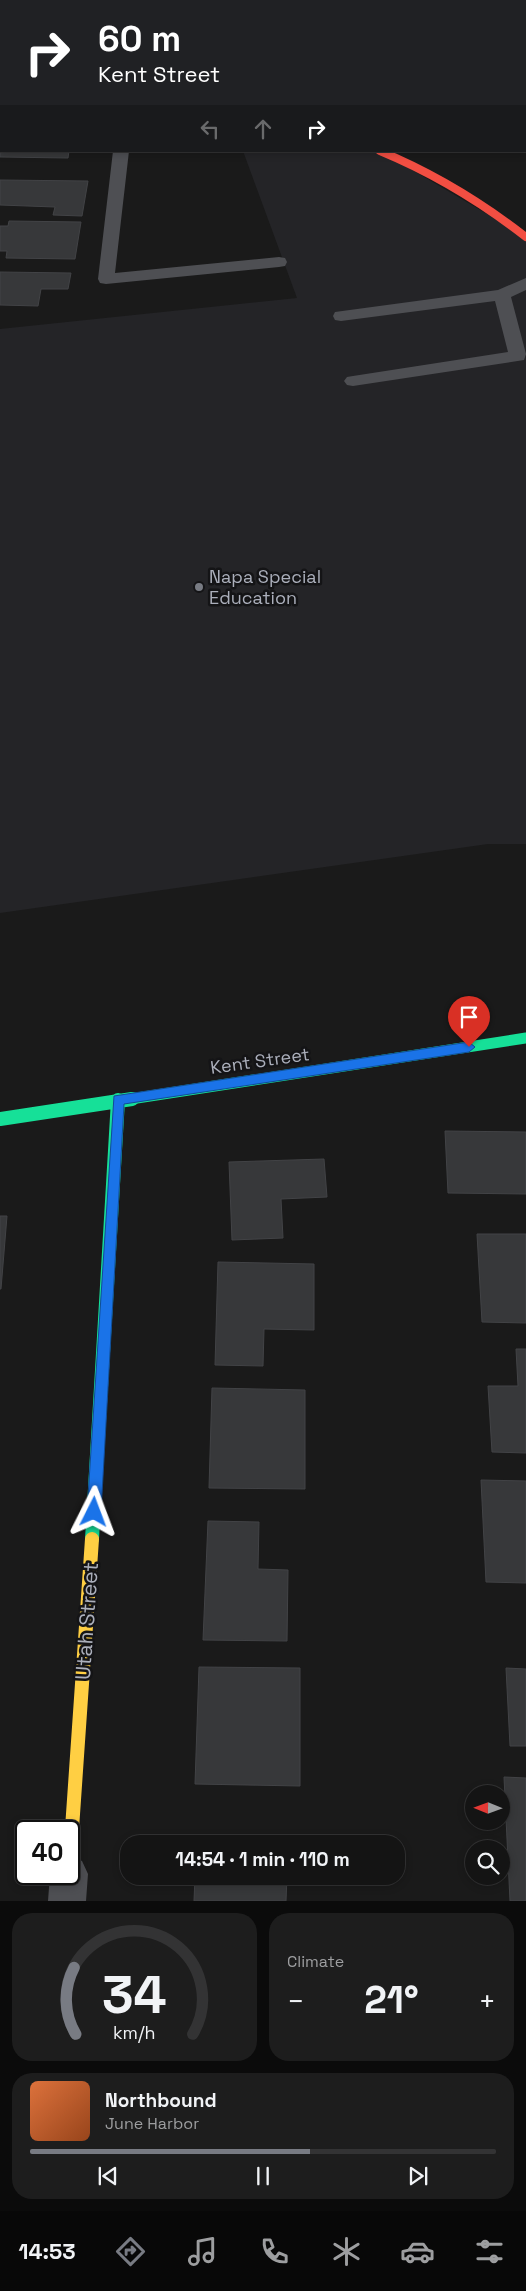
<!DOCTYPE html>
<html lang="en">
<head>
<meta charset="utf-8">
<style>
  :root { --surface:#141414; --page:#1d1d1d; --text:#f1f3f6; --muted:#9d9ea0; --line:#333334; --accent:#787b83 }
  body { margin:0; font-family:"Space Grotesk",sans-serif; background:var(--page); color:var(--text); height:100vh; display:flex; flex-direction:column; font-size:19px; white-space:nowrap }
  * { box-sizing:border-box; margin:0 }
  p { font-size:16px; color:var(--muted) }
  .icon { flex:none; width:28px; height:28px; fill:none; stroke:currentColor; stroke-width:2; stroke-linecap:round; stroke-linejoin:round }
  .map { position:relative; height:1901px; overflow:hidden }
  .panel { display:flex; flex-direction:column; gap:12px; padding:12px; background:#0b0b0b; flex:1 }
  .panel>* { flex:none }
  .top-card { position:absolute; left:0px; top:0px; width:526px; height:152px; box-shadow:0 2px 8px #0003,0 0 0 1px var(--line); background:#202124; color:#fff; overflow:hidden }
  .needle { width:32px; rotate:271deg }
  .fabs { position:absolute; left:465px; top:1785px; display:grid; gap:10px }
  .fabs a { display:grid; place-items:center; width:45px; height:45px; border-radius:50%; background:var(--surface); box-shadow:0 2px 8px #0003,0 0 0 1px var(--line); font-size:25px }
  .speed { position:absolute; left:15px; top:1820px; display:flex; gap:10px; font-size:25px; font-weight:700; text-align:center }
  .speed>* { display:grid; place-content:center; width:65px; height:65px; border-radius:50%; background:var(--surface); box-shadow:0 2px 8px #0003,0 0 0 1px var(--line); line-height:1 }
  .speed .limit { border:2px solid #111; border-radius:8px; background:#fff; color:#111 }
  .pin { position:absolute; display:grid; place-items:center; width:42px; height:42px; color:#fff; margin:-51px -21px; border-radius:50% 50% 50% 0; rotate:-45deg; box-shadow:0 0 5px #0007 }
  .pin .icon { rotate:45deg }
  .me { position:absolute; width:55px; margin:-28px; rotate:3deg; stroke-linejoin:round; filter:drop-shadow(0 0 4px #0008) }
  .turn { display:flex; align-items:center; gap:18px; height:105px; padding:0 15px; font-size:22px }
  .turn .icon { width:65px; height:65px; stroke-width:2.5 }
  .turn b { display:block; font-size:35px; line-height:42px }
  .lanes { display:flex; align-items:center; height:48px; padding:0 15px; background:#0003; justify-content:center; gap:25px; direction:ltr }
  .lanes .off { opacity:.35 }
  .big { font-size:38px; font-weight:800; line-height:1.1 }
  .panel .widget { flex:1; display:flex; flex-direction:column; justify-content:center; gap:8px; min-width:0; padding:0 18px; border-radius:20px; background:var(--page) }
  .panel .dial { align-items:center; gap:0 }
  .dial svg { height:130px; overflow:visible; fill:none; stroke:var(--line); stroke-width:7; stroke-linecap:round; text-anchor:middle }
  .dial text { fill:var(--text); stroke:none }
  .song { display:flex; align-items:center; gap:15px }
  .cover { width:60px; height:60px; border-radius:8px; background:linear-gradient(135deg,hsl(20 70% 55%),hsl(20 70% 35%)) }
  .played { height:5px; border-radius:2px; background:linear-gradient(90deg,var(--accent) 60%,var(--line) 60%) }
  .keys { display:flex; justify-content:space-around; direction:ltr }
  .heat { display:flex; justify-content:space-between; align-items:center; font-size:28px; direction:ltr }
  .panel .tiles { flex:1; display:grid; gap:12px; grid-template-columns:1fr 1fr }
  .widget:last-child { grid-column:span 2 }
  .trip { position:absolute; left:120px; top:1835px; width:285px; height:50px; border-radius:20px; background:var(--surface); box-shadow:0 2px 8px #0003,0 0 0 1px var(--line); font-weight:800; line-height:50px; text-align:center }
  .tabs { display:flex; height:80px; justify-content:space-around; align-items:center; background:#080808; color:var(--muted) }
  .tabs .icon { width:35px; height:35px }
  .tabs .current { color:var(--accent) }
  .tabs b { font-size:22px; color:var(--text) }
  .map>svg:first-child { display:block }
  .built { fill:#242427 }
  .building { fill:#37383a; stroke:#424346 }
  .lines { fill:none; stroke-linecap:round; stroke-linejoin:round }
  .lane { fill:#4e4f53; fill-rule:evenodd }
  .street { fill:#4e4f53; fill-rule:evenodd }
  .fast-far1 { stroke:#16e098; stroke-width:11 }
  .fast { stroke:#16e098; stroke-width:14 }
  .slow { stroke:#ffcf43; stroke-width:14 }
  .jam { stroke:#f24e42; stroke-width:8 }
  .route { fill:#1a73e8; stroke:#114b97 }
  .poi-dot { fill:#787b83; stroke:#141416; stroke-width:2 }
  .labels { text-anchor:middle; stroke-width:5; stroke-linejoin:round; paint-order:stroke }
  .poi-label { font-size:18px; fill:#abafbb; stroke:#141416; text-anchor:start }
  .street-label { font-size:18px; fill:#abafbb; stroke:#141416 }
  .near-street-label { font-size:21px; fill:#abafbb; stroke:#141416 }
</style>
</head>
<body>
<div class="map">
<svg width="526" height="1901" viewBox="0 0 526 1901">
  <rect width="100%" height="100%" fill="#1a1a1a"/>
  <path class="built" d="M243 151H380L526 237V844H488L0 913V329L297 298Z"/>
  <path class="building" d="M0 134 1 151H69L68 158 0 157Z
    M0 180 88 181 82 216 53 215 55 207 0 205Z
    M9 221 81 222 75 259 6 258 7 251H0V226H8Z
    M0 272 71 273 68 289H41L38 306 0 305Z
    M445 1131 526 1132V1194L448 1193Z
    M324 1159 327 1197 281 1199 283 1238 232 1240 229 1162Z
    M0 1216H7L1 1289H0Z
    M477 1234H526V1323L482 1322Z
    M218 1262 314 1264V1330L264 1329 263 1366 215 1365Z
    M516 1349H526V1453L492 1452 488 1386H518Z
    M212 1388 305 1390V1489L209 1488Z
    M481 1480 526 1481V1583L486 1582Z
    M208 1521 259 1522 258 1569 288 1570 287 1641 203 1640Z
    M199 1667 300 1668V1786L195 1784Z
    M506 1668 526 1669V1746H510Z
    M504 1777 526 1778V1901H510Z
    M196 1837 287 1839V1844H196Z
    M195 1876H287L286 1901H194Z"/>
  <g class="lines">
    <path class="lane" d="M113 151H129L115 273 279 257 285 258 287 262 285 266 279 267 106 284 100 283 98 279Z
      M526 278V290L511 297 526 354 524 360 353 386 347 385 344 381 347 377 353 376 508 352 495 301 341 321 335 320 333 316 335 312 498 290Z"/>
    <path class="street" d="M69 1855 82 1861 88 1874 86 1901H48L50 1874H69Z"/>
    <path class="fast-far1" d="M124 1100 526 1038"/>
    <path class="fast" d="M0 1119 132 1099
      M92 1539 118 1100"/>
    <path class="slow" d="M69 1872 92 1539"/>
    <path class="jam" d="M380 151C433 173 481 202 526 237"/>
  </g>
  <path class="route" d="M469 1042 475 1047 469 1052 124 1104 101 1512 99 1517 94 1519 89 1517 87 1512 114 1096Z"/>
  <circle class="poi-dot" cx="199" cy="587" r="5"/>
  <g class="labels">
    <g class="poi-label">
      <text x="209" y="583">Napa Special<tspan x="209" dy="21">Education</tspan></text>
    </g>
    <g class="street-label">
      <text transform="translate(260 1061) rotate(-8)" y="6">Kent Street</text>
    </g>
    <g class="near-street-label">
      <text transform="translate(87 1621) rotate(-86)" y="7">Utah Street</text>
    </g>
  </g>
</svg>
<div class="fabs">
<a><svg class="needle" viewBox="-14 -14 28 28"><path d="M0-13l5 13h-10z" fill="#e53935"/><path d="M0 13l5-13h-10z" fill="#9d9ea0"/></svg></a>
<a><svg class="icon" aria-label="search" viewBox="0 0 24 24"><circle cx="10" cy="10" r="6"/><path d="M15 15l6 6"/></svg></a>
</div>
<div class="speed"><div class="limit">40</div></div>
<div class="pin" style="left:469px;top:1047px;background:#d93025"><svg class="icon" aria-label="arrive" viewBox="0 0 24 24"><path d="M6 21V4h12l-3 4 3 4H6"/></svg></div>
<svg class="me" style="left:94px;top:1512px" viewBox="-20 -20 40 40"><path d="M0-17L14 15 0 8-14 15z" fill="#1a73e8" stroke="#fff" stroke-width="4"/></svg>
<div class="trip">14:54 · 1 min · 110 m</div>
<div class="top-card">
<div class="turn"><svg class="icon" aria-label="right" viewBox="0 0 24 24"><path d="M7 20v-9h11M14 6l5 5-5 5"/></svg><div><b>60 m</b>Kent Street</div></div>
<div class="lanes"><svg class="icon off" aria-label="left" viewBox="0 0 24 24"><path d="M17 20v-9H6M10 6l-5 5 5 5"/></svg><svg class="icon off" aria-label="ahead" viewBox="0 0 24 24"><path d="M12 20V5M6 11l6-6 6 6"/></svg><svg class="icon" aria-label="right" viewBox="0 0 24 24"><path d="M7 20v-9h11M14 6l5 5-5 5"/></svg></div>
</div>
</div>
<section class="panel">
<div class="tiles">
<div class="widget dial"><svg viewBox="0 0 100 80">
<path d="M14 69A42 42 0 1 1 86 69"/>
<path d="M14 69A42 42 0 0 1 13 28" stroke="#787b83"/>
<text x="50" y="56" font-size="32" font-weight="700">34</text>
<text x="50" y="72" font-size="11">km/h</text>
</svg></div>
<div class="widget"><p>Climate</p>
<div class="heat"><a>−</a><b class="big">21°</b><a>+</a></div>
</div>
<div class="widget">
<div class="song"><i class="cover"></i><div><b>Northbound</b><p>June Harbor</p></div></div>
<div class="played"></div>
<div class="keys"><svg class="icon" aria-label="previous" viewBox="0 0 24 24"><path d="M18 5L8 12l10 7zM5 5v14"/></svg><svg class="icon" aria-label="pause" viewBox="0 0 24 24"><path d="M8 5v14M16 5v14"/></svg><svg class="icon" aria-label="next" viewBox="0 0 24 24"><path d="M6 5l10 7-10 7zM19 5v14"/></svg></div>
</div>
</div>
</section>
<nav class="tabs">
<b>14:53</b>
<svg class="icon current" aria-label="directions" viewBox="0 0 24 24"><path d="M12 3l9 9-9 9-9-9zM9 14v-3h6M13 9l2 2-2 2"/></svg>
<svg class="icon" aria-label="music" viewBox="0 0 24 24"><path d="M9 18V5l10-2v13"/><circle cx="6" cy="18" r="3"/><circle cx="16" cy="16" r="3"/></svg>
<svg class="icon" aria-label="phone" viewBox="0 0 24 24"><path d="M5 4h4l2 5-3 2q2 4 5 5l2-3 5 2v4C11 20 4 13 5 4z"/></svg>
<svg class="icon" aria-label="climate" viewBox="0 0 24 24"><path d="M12 3v18M4 7l16 10M4 17L20 7"/></svg>
<svg class="icon" aria-label="car" viewBox="0 0 24 24"><path d="M5 17H2v-5l4-1 3-4h7l3 4 3 1v5h-3M9 17h6M6 11h13"/><circle cx="7" cy="17" r="2"/><circle cx="17" cy="17" r="2"/></svg>
<svg class="icon" aria-label="filters" viewBox="0 0 24 24"><path d="M4 7h16M4 17h16"/><circle cx="9" cy="7" r="2"/><circle cx="15" cy="17" r="2"/></svg>
</nav>
</body>
</html>
